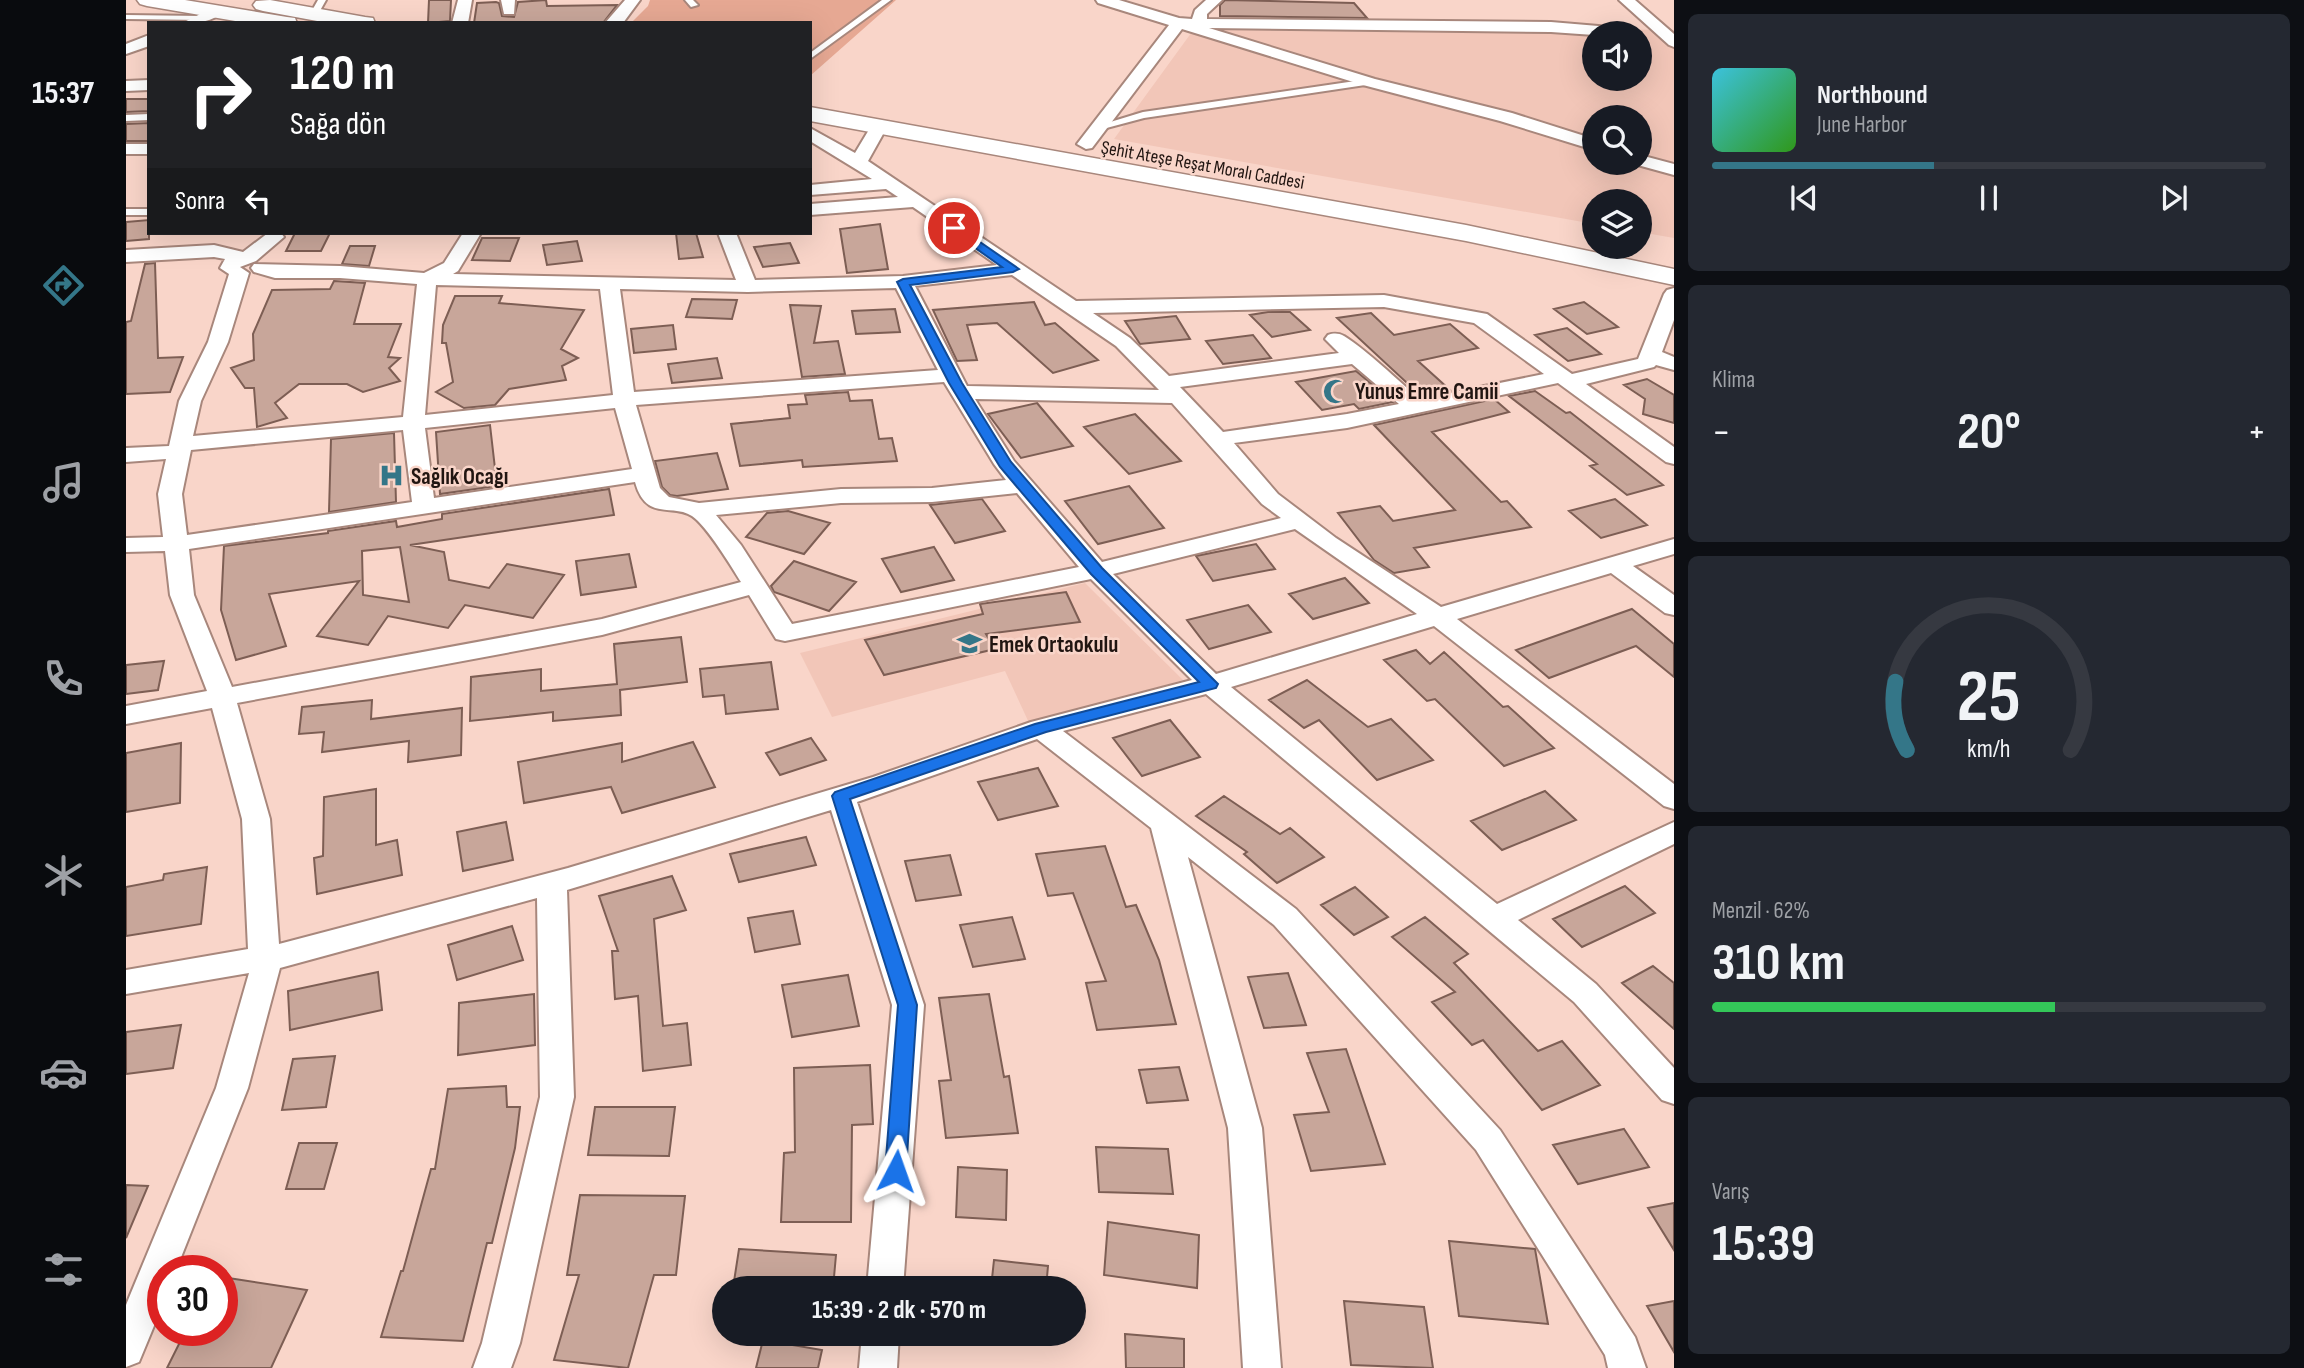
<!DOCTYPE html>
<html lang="tr">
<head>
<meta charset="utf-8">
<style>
  :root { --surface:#171b24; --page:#242831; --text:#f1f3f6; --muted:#9ea1a6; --line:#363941; --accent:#347688 }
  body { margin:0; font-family:"Sofia Sans Condensed",sans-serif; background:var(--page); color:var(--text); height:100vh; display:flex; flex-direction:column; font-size:26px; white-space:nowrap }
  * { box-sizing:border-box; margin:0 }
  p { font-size:23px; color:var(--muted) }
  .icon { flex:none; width:38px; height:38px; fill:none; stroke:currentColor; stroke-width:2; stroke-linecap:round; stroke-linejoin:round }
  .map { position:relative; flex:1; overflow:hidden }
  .drawer { display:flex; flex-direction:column; gap:14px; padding:14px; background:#0d0f14; width:630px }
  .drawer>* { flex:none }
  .top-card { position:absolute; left:21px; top:21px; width:665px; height:214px; border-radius:0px; box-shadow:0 7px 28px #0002; background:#202124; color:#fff; overflow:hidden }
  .controls { position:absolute; left:1456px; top:21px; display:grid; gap:14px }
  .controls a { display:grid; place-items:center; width:70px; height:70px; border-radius:50%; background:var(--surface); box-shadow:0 7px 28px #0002; font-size:35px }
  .speed { position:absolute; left:21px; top:1255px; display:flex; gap:14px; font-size:35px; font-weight:700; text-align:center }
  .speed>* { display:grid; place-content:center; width:91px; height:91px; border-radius:50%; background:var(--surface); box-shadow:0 7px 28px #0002; line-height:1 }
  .speed .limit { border:10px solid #d22; background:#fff; color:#111 }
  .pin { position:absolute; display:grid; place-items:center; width:60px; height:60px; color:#fff; margin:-30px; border:4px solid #fff; border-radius:50%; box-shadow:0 2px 7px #0007 }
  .me { position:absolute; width:77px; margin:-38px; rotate:4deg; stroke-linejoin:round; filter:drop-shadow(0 0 5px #0008) }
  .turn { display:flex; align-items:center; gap:24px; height:147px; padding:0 28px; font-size:32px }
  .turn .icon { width:91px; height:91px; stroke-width:2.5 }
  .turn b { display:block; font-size:49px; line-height:60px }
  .then { display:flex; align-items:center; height:66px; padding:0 28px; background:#0003; gap:14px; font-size:26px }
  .big { font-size:52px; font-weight:700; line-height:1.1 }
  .drawer .card { flex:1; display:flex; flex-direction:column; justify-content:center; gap:10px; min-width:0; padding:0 24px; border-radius:10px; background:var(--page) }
  .drawer .dial { align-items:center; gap:0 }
  .dial svg { height:182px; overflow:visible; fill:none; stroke:var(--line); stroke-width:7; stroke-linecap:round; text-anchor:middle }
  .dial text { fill:var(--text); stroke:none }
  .song { display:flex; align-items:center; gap:21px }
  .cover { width:84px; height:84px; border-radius:10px; background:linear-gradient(135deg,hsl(190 70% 55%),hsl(110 70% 35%)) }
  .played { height:7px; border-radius:4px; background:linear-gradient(90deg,var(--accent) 40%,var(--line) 40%) }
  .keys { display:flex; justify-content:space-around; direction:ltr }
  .heat { display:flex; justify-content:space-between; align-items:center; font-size:38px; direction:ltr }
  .charge { height:10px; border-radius:5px; background:linear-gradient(90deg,#34c759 62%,var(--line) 0) }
  .trip { position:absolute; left:586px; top:1276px; width:374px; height:70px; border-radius:35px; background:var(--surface); box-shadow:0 7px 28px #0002; font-weight:700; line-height:70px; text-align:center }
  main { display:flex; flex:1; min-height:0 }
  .menu { display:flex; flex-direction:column; width:126px; justify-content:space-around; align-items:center; background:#090b0e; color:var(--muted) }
  .menu .icon { width:49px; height:49px }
  .menu .current { color:var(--accent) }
  .menu b { font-size:32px; color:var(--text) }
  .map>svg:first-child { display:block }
  .built { fill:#f2c6b8; fill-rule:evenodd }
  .green { fill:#e6a893 }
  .building { fill:#c8a69a; stroke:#7d5e54; stroke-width:2; fill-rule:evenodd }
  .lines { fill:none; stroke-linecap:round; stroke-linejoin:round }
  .lane-casing { stroke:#a8877c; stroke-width:4 }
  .street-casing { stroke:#a8877c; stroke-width:4 }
  .secondary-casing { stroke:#a8877c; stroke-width:3 }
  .lane { fill:#fff; fill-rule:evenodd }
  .street { fill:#fff; fill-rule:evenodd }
  .secondary { fill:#fff; fill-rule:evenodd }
  .route { fill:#1a73e8; stroke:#114b97; stroke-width:2 }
  .labels { text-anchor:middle; stroke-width:5; stroke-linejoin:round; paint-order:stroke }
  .far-street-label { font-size:19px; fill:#211511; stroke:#f9d5c9 }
  .poi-label { font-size:23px; font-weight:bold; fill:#211511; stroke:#f9d5c9; text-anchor:start }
</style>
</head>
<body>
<main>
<nav class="menu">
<b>15:37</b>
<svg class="icon current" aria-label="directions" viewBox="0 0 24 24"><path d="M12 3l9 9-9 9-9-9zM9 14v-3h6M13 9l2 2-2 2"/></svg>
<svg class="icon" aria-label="music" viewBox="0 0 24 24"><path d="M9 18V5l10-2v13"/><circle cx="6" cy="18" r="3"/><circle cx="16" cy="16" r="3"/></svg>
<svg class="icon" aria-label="phone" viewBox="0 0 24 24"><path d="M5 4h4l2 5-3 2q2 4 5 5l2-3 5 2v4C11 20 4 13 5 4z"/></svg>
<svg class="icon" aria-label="climate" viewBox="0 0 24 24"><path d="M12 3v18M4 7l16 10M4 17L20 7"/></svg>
<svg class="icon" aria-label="car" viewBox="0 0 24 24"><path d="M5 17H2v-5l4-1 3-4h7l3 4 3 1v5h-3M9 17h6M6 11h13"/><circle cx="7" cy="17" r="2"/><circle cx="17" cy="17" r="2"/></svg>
<svg class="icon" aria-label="filters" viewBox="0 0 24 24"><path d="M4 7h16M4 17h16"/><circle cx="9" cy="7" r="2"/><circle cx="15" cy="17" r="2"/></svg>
</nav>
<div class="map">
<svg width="1548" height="1368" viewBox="0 0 1548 1368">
  <rect width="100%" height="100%" fill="#f9d5c9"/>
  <path class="built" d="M1071 25 1548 30V238L1514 232V201H1468V224L988 139ZM1468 33H1514V79H1468ZM1468 117H1514V163H1468Z
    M959 583 1057 680 904 725 879 671 706 717 674 653Z"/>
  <path class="green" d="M524 0H770L684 76V23H505L522 6Z"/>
  <path class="building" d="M303 0H325L324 21 302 23Z
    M420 0 421 6 491 5 477 23H348L351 3 370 2 373 3 376 16 388 17 392 2Z
    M1099 0 1228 3 1241 18 1094 16V5Z
    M0 99H23V111L0 112Z
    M23 123V141H0V124Z
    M23 220V239L0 241V222Z
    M754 224 762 269 721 273 714 229Z
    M169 233H204L195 251H160Z
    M550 233H570L577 257 553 259Z
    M356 238H393L384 261 346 260Z
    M451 241 456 261 421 265 417 245Z
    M664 243 673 263 637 267 628 247Z
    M224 246H249L243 266 216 264Z
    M29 263 32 358 57 357 44 392 0 394V322L5 321 19 264Z
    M208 281 239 283 228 324H275L262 357 274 358 263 368 274 381 237 392 221 384H173L149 403 161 418 131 427 128 388H119L105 368 128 360 127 334 146 290 204 289Z
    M329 296H376L373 303 458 310 435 349 452 358 436 366 440 380 383 389 369 405 338 408 310 392 327 382 320 343H316L317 325Z
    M566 299 611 300 606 319 560 317Z
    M908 302 919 325 929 323 972 360 927 373 871 323 841 325 851 360 831 361 807 310Z
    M1458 302 1492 327 1461 334 1428 309Z
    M664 305 695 306 688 343 712 341 719 374 676 377Z
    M769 309 774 332 730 334 726 311Z
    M1142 312H1164L1184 330 1146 337 1124 315Z
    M1245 313 1268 335 1324 324 1352 348 1292 361 1324 390 1295 396 1211 318Z
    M1050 316 1064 339 1014 344 999 321Z
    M547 325 550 349 508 353 505 329Z
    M1441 328 1475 354 1442 361 1409 335Z
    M1127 335 1145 358 1097 364 1080 341Z
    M591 358 596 378 546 383 542 364Z
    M1230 371 1267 402 1233 409 1228 404 1196 410 1170 382Z
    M1521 379 1548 395V423L1517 414 1519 399 1498 385Z
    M1409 391 1440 413 1444 412 1537 485 1501 495 1464 466 1471 464 1383 396Z
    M722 392 724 401 746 400 753 439 766 438 771 461 677 467 676 460 614 466 605 424 664 418 662 405 681 404 679 395Z
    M1368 399 1383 412 1306 432 1375 502 1381 501 1405 527 1288 548 1303 567 1268 573 1248 560 1212 513 1254 506 1267 521 1329 510 1248 425Z
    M911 403 947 446 895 458 862 414Z
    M1009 414 1055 461 1003 474 958 427Z
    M364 425 371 486 314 494 310 432Z
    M268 433 270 502 203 512 205 439Z
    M591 453 602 489 551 496 544 495 536 487 529 461Z
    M1003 486 1038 528 972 544 939 501Z
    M483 489 488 515 284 545 318 552 323 580 363 588 381 564 438 575 407 618 339 605 322 628 262 616 242 645 191 636 233 581 143 594 160 646 110 660 95 610 98 546 202 533V531L270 521 271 527 316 519V514ZM274 547 283 602 237 595 236 551Z
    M856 499 879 531 829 543 804 505Z
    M1489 499 1521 525 1475 538 1443 511Z
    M662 511 704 523 678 554 620 537 641 513Z
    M1130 544 1149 569 1087 581 1070 556Z
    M808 547 828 580 775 592 756 559Z
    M503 554 510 587 455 595 450 561Z
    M668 561 730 582 703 611 648 592 645 586Z
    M1219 578 1243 603 1187 619 1163 594Z
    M940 592 954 622 860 634 869 649 758 675 739 640 857 614 854 604Z
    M1122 605 1145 632 1083 649 1061 620Z
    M1506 609 1548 644V677L1510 646 1423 678 1390 650Z
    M555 637 561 682 494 690 495 715 427 721V712L344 721 345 677 415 669V691L491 684 488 644Z
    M1290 650 1304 664 1318 652 1377 707 1382 706 1428 748 1378 766 1309 699 1301 701 1258 660Z
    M38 661 32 690 0 694V665Z
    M645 662 652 709 600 714 598 695 577 697 574 669Z
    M1181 680 1242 727 1265 719 1307 760 1251 780 1193 720 1178 728 1143 700Z
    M246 700 245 719 336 708 335 755 282 762 283 741 196 752 198 732 173 734 176 707Z
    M1044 720 1074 757 1016 776 987 738Z
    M685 738 700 760 654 775 640 753Z
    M567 742 589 787 496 813 485 787 398 803 392 762 496 743V762Z
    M55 743 54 803 0 812V753Z
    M912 768 932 806 872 820 852 782Z
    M250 789V845L271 840 276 875 191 894 188 858 197 856 198 797Z
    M1419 791 1450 820 1376 850 1345 821Z
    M1098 796 1154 834 1164 828 1198 857 1151 883 1118 854 1121 852 1070 816Z
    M380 822 387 860 337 871 331 832Z
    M680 837 690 865 613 882 604 854Z
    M979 846 1000 907 1010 905 1033 960 1050 1024 971 1030 960 983 980 981 947 893 922 896 910 854Z
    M824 855 835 895 790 901 779 861Z
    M81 867 75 924 0 936V887L37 880 38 874Z
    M546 876 560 910 528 919 537 1026 561 1023 565 1065 517 1071 512 996 489 999 486 951H492L473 896Z
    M1499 886 1529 913 1456 947 1427 919Z
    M1229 887 1262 917 1228 935 1195 905Z
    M667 911 674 944 629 952 622 918Z
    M886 917 899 959 847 967 834 925Z
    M1299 917 1342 954 1328 963 1412 1051 1436 1041 1474 1085 1416 1110 1357 1040 1346 1045 1306 1002 1329 992 1266 937Z
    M386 926 397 960 331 980 322 945Z
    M1527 966 1548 983V1029L1496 983Z
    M252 972 256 1010 164 1030 162 991Z
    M1162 973 1180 1025 1138 1028 1122 977Z
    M722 975 733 1026 666 1037 656 985Z
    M408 994 409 1045 332 1055 333 1003Z
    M863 994 878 1077 883 1076 892 1133 820 1138 813 1081 825 1080 813 998Z
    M55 1025 47 1068 0 1074V1032Z
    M1220 1049 1259 1164 1185 1171 1168 1115 1203 1112 1181 1053Z
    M209 1056 200 1107 156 1110 167 1059Z
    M744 1065 747 1124 726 1125 725 1222H655L658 1153 669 1152 668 1068Z
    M1053 1067 1062 1100 1021 1103 1013 1070Z
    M380 1086 381 1107H394L389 1148 366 1243H361L337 1341 255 1337 275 1271H277L305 1169H309L322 1089Z
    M469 1107H549L543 1156 462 1155Z
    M1498 1129 1523 1167 1452 1184 1427 1145Z
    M173 1143H211L198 1189H160Z
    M970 1147 1042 1149 1047 1194 973 1192Z
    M832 1167 881 1170 880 1220 830 1217Z
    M0 1185 22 1186 0 1238Z
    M454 1195 559 1196 550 1275H528L502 1368 428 1360 453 1275H441Z
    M1548 1203V1250L1522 1208Z
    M982 1222 1073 1235 1071 1288 978 1275Z
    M1323 1241 1409 1249 1422 1324 1333 1316Z
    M613 1249 710 1255 707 1288H607Z
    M868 1260 922 1266 920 1288H865Z
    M96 1277 181 1290 145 1368H41L60 1330H96Z
    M1218 1301 1298 1307 1307 1368 1225 1365Z
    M1548 1301V1352L1521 1306Z
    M999 1334 1058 1339V1368H1000Z
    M637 1340 696 1350 692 1368H630Z"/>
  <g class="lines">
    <defs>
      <path id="lane" d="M192 0H200L191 16H185L184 14Z
        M559 0H567L572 5 565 7Z
        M756 0H765L684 59V53Z
        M0 15 75 16 79 18 75 20 0 19Z
        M1243 79 1247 82 1246 84 1018 118 973 130 968 127 1017 112Z
        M23 114V120L0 121V115Z
        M0 209H23V215H0Z"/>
      <path id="street" d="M332 0H346L342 23H326Z
        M375 0H389L388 14H378Z
        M499 0H514L497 23H479Z
        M970 0H993L1053 18 1066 19 1069 10 1080 0H1096L1081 14V19L1425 22 1496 28 1504 33 1468 35 1425 32 1083 28 1249 79 1386 113 1468 139V150L1374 121 1237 85 1056 29 966 148 960 149 951 144 1043 25 972 3Z
        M1493 0H1509L1548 34V47L1543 45Z
        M91 6 96 8 99 11C86 22 72 23 56 23Z
        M23 35V46L0 54V44Z
        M23 80V90L0 91V81Z
        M753 122 761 127 742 161 950 301 1258 295 1361 314 1446 374 1512 359 1538 294 1541 290 1548 288V320L1536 352 1548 357V370L1530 365 1528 367 1460 384 1548 447V464L1540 462 1432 383 1221 428 1108 443 1152 494 1210 538 1315 607 1548 539V554L1507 566 1548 595V615L1539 613 1485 573 1331 619 1548 784V809L1538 806 1308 626 1105 687 1371 904 1548 822V844L1392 920 1470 984 1548 1068V1104L1536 1100 1448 1002 1080 694 937 731 1170 909 1374 1130 1509 1337 1520 1368H1482L1479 1355 1350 1150 1148 925 1062 857 1136 1128 1155 1368H1117L1102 1128 1025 828 911 739 731 802 798 1005 777 1288H741L766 1005 705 810 441 890 448 1097 394 1343 385 1368H347L356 1343 414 1097 411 898 154 968 122 1088 50 1270H37V1304L13 1362 0 1367V1305L90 1088 123 973 0 994V970L122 949 116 819 86 708 0 724V706L81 691 44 595 39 551 0 552V538L37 537 32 494 40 459 0 462V448L43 446 53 401 82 342 103 274 94 268 99 259 88 257 0 262V250L88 245 117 252 142 233H155L158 237 130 261 114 267 123 273 102 342 75 401 67 436 277 417 291 284 214 278H149L128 272 125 268 128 264 214 266 298 273 318 263 337 233H355L332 271 327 274 610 280 592 233H610L629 280 777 276 871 265 787 207 684 215V204L772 197 760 189 684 195V185L746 179 684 141V128L729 153 747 123ZM886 275 990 346 1033 390 841 386 789 286ZM310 285 474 289 487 395 299 415ZM770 288 812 370 508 392 494 289 622 292ZM1258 307 1348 323 1418 374 1294 399C1271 380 1242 351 1218 336 1212 333 1208 333 1202 335L1199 339 1213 353 1043 376 1004 338 967 313ZM1226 364 1273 404 1221 414 1097 432 1054 387ZM818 382 868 464 880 480 806 488 715 489 573 503 543 497 534 488 510 405ZM849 399 1046 403 1136 504 1155 518 976 562 888 461ZM489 408 506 469 308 498 299 428ZM277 430 286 502 61 535 56 494 65 450ZM509 482C520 522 546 503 566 516 581 526 605 566 615 582L476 619 106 687 68 595 63 549ZM891 493 953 567 666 624 615 545 590 515 715 503 806 502ZM1169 529 1291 614 1090 674 987 574ZM965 579 1066 680 905 722 747 777 442 868 153 944 144 819 111 703 476 635 623 595 650 639 659 641Z
        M0 144H23V154H0Z
        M1514 155 1548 164V175L1508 164 1514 163Z
        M736 1334H773L771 1368H733Z"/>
      <path id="secondary" d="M11 0H59L161 17 169 18 171 23H121L21 6 14 4Z
        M144 0 239 17 247 18 249 23H202L137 11 130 9 127 5 130 1Z
        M684 107 1340 225 1548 269V285L1340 241 684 121Z"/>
    </defs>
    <use href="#lane" class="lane-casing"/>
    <use href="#street" class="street-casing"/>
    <use href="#secondary" class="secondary-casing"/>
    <use href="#lane" class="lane"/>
    <use href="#street" class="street"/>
    <use href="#secondary" class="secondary"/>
  </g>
  <path class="route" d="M828 224 893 269 887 272 784 285 836 383 885 462 976 568 1092 684 1090 688 920 732 724 799 791 1005 780 1171 777 1177 770 1180 762 1177 759 1171 772 1005 706 796 709 792 909 724 1073 682 965 574 874 467 823 383 771 282 777 279 876 267 824 230 822 228Z"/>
  <defs>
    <symbol id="mosque-bare" viewBox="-9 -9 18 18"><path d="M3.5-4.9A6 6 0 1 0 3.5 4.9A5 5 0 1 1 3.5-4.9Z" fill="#347688" stroke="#f9d5c9" stroke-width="2.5" paint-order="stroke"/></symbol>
    <symbol id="hospital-bare" viewBox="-9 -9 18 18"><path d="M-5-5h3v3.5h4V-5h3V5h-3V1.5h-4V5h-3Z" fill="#347688" stroke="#f9d5c9" stroke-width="2.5" paint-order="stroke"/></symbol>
    <symbol id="school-bare" viewBox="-9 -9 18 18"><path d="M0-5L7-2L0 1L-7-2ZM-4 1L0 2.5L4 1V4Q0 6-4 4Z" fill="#347688" stroke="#f9d5c9" stroke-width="2.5" paint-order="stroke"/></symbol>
  </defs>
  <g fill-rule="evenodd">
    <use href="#mosque-bare" x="1192" y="374" width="35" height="35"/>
    <use href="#hospital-bare" x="248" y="458" width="35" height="35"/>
    <use href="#school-bare" x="826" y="626" width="35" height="35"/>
  </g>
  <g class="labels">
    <g class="far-street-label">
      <text transform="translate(1077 164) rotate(10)" y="7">Şehit Ateşe Reşat Moralı Caddesi</text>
    </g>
    <g class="poi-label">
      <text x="1229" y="399">Yunus Emre Camii</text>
      <text x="285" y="484">Sağlık Ocağı</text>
      <text x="863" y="652">Emek Ortaokulu</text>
    </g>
  </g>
</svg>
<div class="controls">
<a><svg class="icon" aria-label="sound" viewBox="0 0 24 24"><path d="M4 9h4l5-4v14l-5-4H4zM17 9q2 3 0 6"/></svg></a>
<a><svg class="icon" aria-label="search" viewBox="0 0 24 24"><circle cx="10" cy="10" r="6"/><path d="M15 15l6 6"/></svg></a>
<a><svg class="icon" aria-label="layers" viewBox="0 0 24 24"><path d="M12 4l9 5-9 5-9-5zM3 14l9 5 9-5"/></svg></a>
</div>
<div class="speed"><div class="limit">30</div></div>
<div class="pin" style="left:828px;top:228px;background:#d93025"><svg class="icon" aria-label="arrive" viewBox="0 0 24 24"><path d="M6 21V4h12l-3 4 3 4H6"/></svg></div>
<svg class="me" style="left:770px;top:1171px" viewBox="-20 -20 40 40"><path d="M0-17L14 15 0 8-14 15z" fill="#1a73e8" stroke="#fff" stroke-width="4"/></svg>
<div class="trip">15:39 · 2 dk · 570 m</div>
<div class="top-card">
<div class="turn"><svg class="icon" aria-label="right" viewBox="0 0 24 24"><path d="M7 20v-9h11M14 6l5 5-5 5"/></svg><div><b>120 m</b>Sağa dön</div></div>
<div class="then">Sonra<svg class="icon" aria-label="left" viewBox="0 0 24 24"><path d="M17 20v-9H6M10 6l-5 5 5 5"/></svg></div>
</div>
</div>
<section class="drawer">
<div class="card">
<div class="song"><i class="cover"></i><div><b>Northbound</b><p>June Harbor</p></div></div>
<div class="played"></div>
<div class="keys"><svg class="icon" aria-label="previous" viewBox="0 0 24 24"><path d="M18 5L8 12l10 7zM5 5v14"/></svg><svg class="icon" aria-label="pause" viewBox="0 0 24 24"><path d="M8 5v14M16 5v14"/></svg><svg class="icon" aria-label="next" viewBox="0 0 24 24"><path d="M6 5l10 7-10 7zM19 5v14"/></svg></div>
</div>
<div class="card"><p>Klima</p>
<div class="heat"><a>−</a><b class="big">20°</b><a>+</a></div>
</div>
<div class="card dial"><svg viewBox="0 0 100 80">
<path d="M14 69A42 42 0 1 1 86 69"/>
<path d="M14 69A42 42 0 0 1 9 39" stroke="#347688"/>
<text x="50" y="56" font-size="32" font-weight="700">25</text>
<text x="50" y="72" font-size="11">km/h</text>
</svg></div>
<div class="card"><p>Menzil · 62%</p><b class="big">310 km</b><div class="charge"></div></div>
<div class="card"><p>Varış</p><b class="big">15:39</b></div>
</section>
</main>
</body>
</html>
